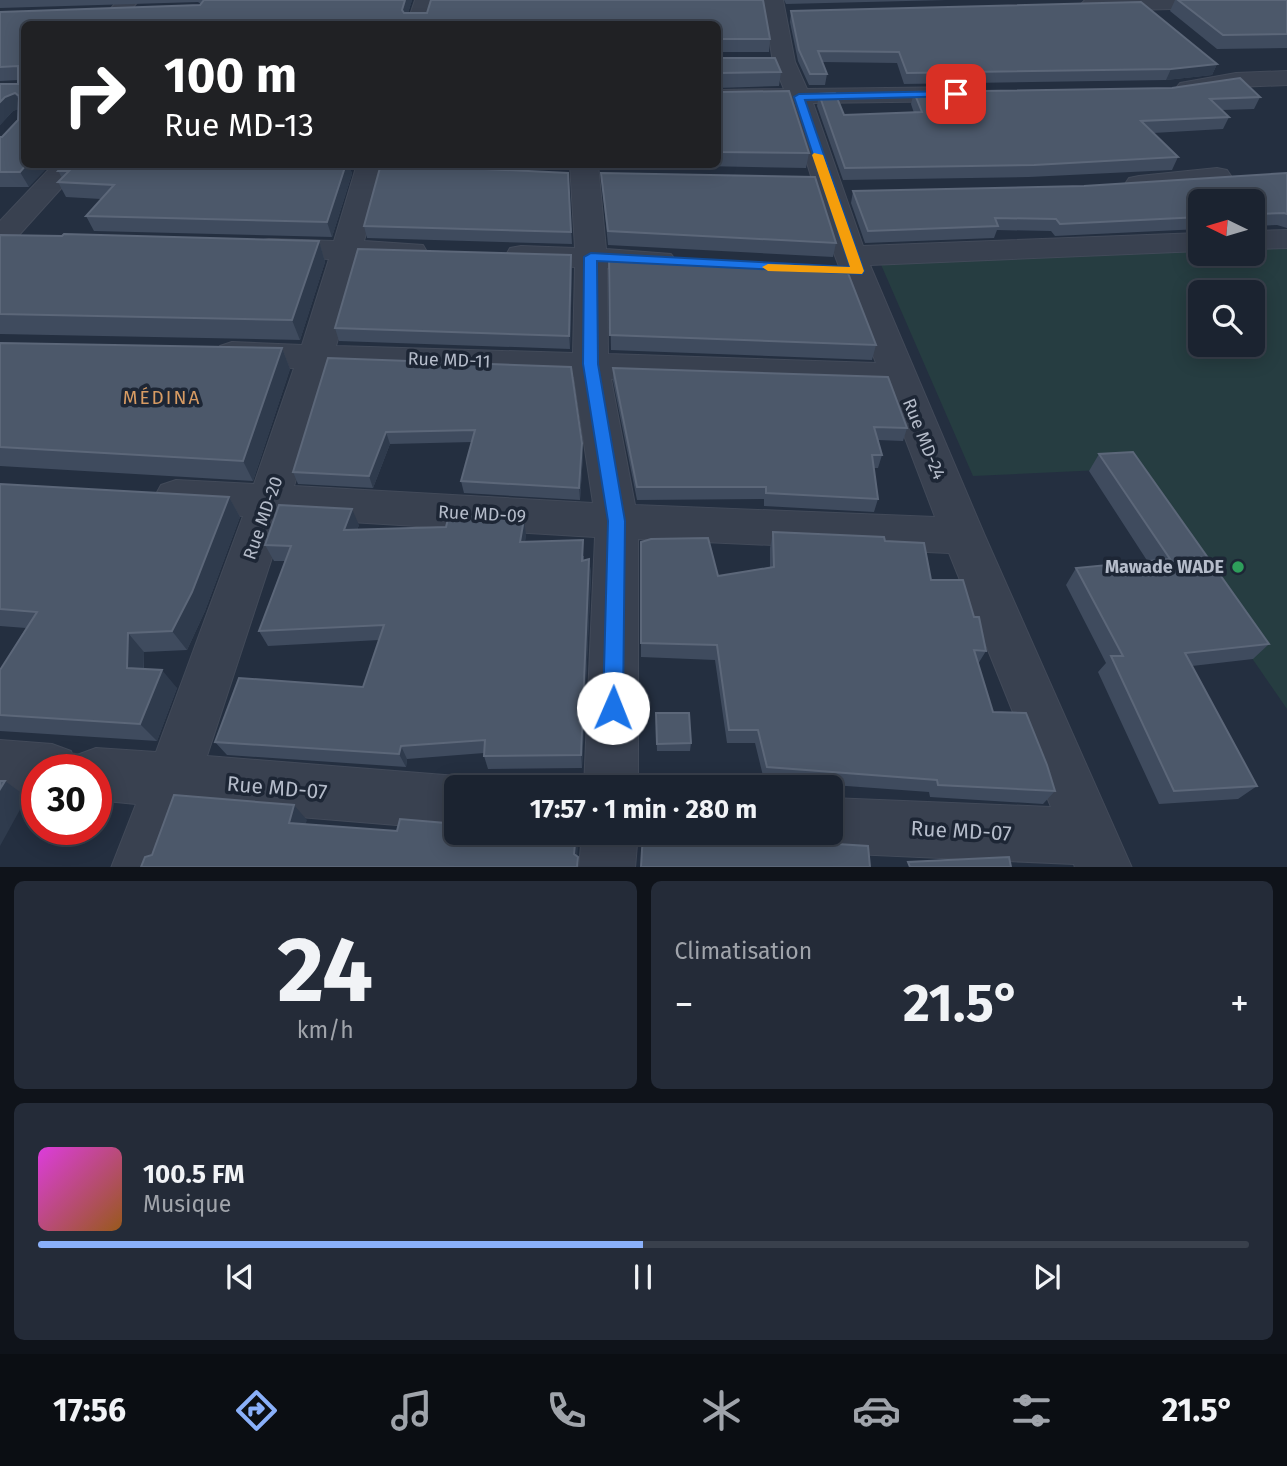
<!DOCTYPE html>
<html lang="fr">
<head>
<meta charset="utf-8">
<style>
  :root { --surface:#1b2330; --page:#242b38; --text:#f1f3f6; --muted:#a0a4ab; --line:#39404c; --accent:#8ab0fa }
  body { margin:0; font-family:"Fira Sans",sans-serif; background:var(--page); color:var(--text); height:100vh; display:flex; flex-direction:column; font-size:26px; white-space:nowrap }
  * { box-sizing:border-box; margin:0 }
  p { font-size:23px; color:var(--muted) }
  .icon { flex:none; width:38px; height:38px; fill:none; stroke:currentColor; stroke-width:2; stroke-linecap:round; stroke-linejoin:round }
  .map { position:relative; height:867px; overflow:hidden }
  .panel { display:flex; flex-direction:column; gap:14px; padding:14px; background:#0f131a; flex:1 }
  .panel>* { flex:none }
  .banner { position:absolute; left:21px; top:21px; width:700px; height:147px; border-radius:10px; box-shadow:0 4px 18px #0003,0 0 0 2px var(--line); background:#202124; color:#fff; overflow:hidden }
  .needle { width:46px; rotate:275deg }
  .fabs { position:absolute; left:1188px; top:189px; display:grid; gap:14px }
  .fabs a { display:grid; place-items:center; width:77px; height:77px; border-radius:10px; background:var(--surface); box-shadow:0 4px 18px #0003,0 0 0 2px var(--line); font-size:35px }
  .speed { position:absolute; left:21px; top:754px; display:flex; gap:14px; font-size:35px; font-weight:700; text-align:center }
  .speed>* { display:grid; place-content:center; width:91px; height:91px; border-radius:50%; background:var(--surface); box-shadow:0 4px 18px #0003,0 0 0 2px var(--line); line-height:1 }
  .speed .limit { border:10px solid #d22; background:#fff; color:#111 }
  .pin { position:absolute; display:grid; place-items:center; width:60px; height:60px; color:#fff; margin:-30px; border-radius:14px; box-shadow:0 4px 10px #0006 }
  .me { position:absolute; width:77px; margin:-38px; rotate:1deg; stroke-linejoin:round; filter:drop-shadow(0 0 5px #0008) }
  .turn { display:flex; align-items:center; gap:24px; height:147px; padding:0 28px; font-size:32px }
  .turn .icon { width:91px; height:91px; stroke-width:2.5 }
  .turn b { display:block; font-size:49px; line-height:60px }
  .big { font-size:52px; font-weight:700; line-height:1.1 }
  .panel .widget { flex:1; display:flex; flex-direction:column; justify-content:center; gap:10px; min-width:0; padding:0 24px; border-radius:10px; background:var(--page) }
  .panel .dial { align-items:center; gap:0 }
  .dial b { font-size:91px; line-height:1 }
  .song { display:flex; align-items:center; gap:21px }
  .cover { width:84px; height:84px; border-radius:10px; background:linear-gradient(135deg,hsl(300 70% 55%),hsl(30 70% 35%)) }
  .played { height:7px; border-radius:4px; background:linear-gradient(90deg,var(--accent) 50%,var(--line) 50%) }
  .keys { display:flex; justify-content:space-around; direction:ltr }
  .heat { display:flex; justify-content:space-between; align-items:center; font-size:38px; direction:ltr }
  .panel .tiles { flex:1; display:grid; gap:14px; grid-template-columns:1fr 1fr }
  .widget:last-child { grid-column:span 2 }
  .trip { position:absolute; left:444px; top:775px; width:399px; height:70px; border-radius:10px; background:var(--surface); box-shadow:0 4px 18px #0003,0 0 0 2px var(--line); font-weight:700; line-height:70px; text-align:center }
  .menu { display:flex; height:112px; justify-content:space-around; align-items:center; background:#0b0e13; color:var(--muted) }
  .menu .icon { width:49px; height:49px }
  .menu .current { color:var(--accent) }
  .menu b { font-size:32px; color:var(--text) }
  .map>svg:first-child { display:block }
  .green { fill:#263d41; fill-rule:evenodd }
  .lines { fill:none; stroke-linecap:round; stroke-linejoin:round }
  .street-casing { stroke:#424a59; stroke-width:2 }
  .street { fill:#394150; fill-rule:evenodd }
  .wall { fill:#3f4b5e }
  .shaded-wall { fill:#2f3b4d }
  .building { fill:#4c586a; stroke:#5c6779; stroke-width:2 }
  .route { fill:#1a73e8; stroke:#114b97; stroke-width:2 }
  .slow { fill:#f59e0b }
  .leisure-dot { fill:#2e9e5b; stroke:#1d2635; stroke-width:2.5 }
  .labels { text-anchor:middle; stroke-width:7; stroke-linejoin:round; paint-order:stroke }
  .street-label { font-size:18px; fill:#b5bcca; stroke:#1d2635 }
  .poi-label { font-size:18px; font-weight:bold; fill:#b5bcca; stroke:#1d2635; text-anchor:end }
  .neighbourhood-label { font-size:19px; letter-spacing:2px; fill:#d79b63; stroke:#1d2635 }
  .near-street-label { font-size:21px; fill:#b5bcca; stroke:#1d2635 }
</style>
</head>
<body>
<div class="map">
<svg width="1287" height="868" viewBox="0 0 1287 868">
  <rect width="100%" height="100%" fill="#242f40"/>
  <path class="green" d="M1287 243V709L1122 469 973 476 879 260 1200 247V254H1253V245ZM1200 292H1253V345H1200Z"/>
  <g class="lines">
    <defs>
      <path id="street" d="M118 0H139L119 24H98Z
        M415 0H435L428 24H407Z
        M763 0H783L795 62 807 89 967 87 976 89 979 94 976 99 967 101 813 103 863 246 1200 233V251L870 265 985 536 1132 868H1075L1074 864 831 853 812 844 807 833H831V798L1051 807 949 553 638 539V788H584L595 537 285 518 207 756 457 776 476 784 478 788H457V830L189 808 168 868H111L136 804 96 800V770H37V795L0 792V740L52 744 71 751 75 761 77 755 96 748 156 752 243 516 176 512 161 507 155 496 161 485 176 480 254 484 294 368 232 366 220 362 214 354 220 346 232 342 302 345 329 259 258 255 254 248 258 241 269 239 334 241 357 164H384L364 241 423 245 427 252 423 259 412 261 360 260 336 346 573 353 575 267 510 262 506 255 510 248 521 246 575 248 570 164H598L606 249 671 254 676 261 671 268 660 270 607 268 608 354 876 363 835 256 789 103 718 104V90L784 89 773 62ZM329 369 574 377 593 503 294 486ZM611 379 886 388 935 517 635 505Z
        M1287 0V6L1090 11 1083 9 1080 5 1085 0Z
        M1287 71V85L1236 87 1188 95 1180 93 1176 88 1180 83 1236 73Z
        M54 164H83L11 244 0 247V221Z
        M1217 168 1227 170 1231 176 1227 182 1139 192 1129 190 1125 184 1129 178 1139 176Z
        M1287 230V248L1253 249V231Z
        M582 833H638L635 868H579Z"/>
    </defs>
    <use href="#street" class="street-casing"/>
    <use href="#street" class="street"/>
  </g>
  <path class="wall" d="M0 0H412L408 13 770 39 769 52H718L24 24 29 187H0V137H2L18 120V109L13 111 0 125V84H18V80L0 81V12L200 5 201 4 198 2 0 8Z
    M784 0H947L786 4Z
    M1175 0H1287V48L1217 49 1170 11Z
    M791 11 1217 64 1212 75 1166 80 904 84 897 63 822 62 827 74 825 85H809L798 61 790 22Z
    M718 56 719 58 781 72 779 86 718 88Z
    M718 91 809 153 806 168 604 164H718Z
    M914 92 1260 97 1254 109 1222 110 1229 117 1223 129 1153 133 1178 157 1172 170 1029 177 843 180 817 106 819 94 844 115 914 113 911 104Z
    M64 164H349L352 174 332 237 94 231 86 216 101 199 66 197 58 182 62 178 58 171Z
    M568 173 572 244 367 238 364 226Z
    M601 173 836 243 833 257 608 245Z
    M1287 173V228L1277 225 1253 226V201H1200V229L1055 236 1051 231 997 230 994 238 865 243 851 203 853 191 1084 186Z
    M0 235 319 241 325 262 300 340 0 334Z
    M571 255 572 269 570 349 339 341 335 328Z
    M609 255 876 345 872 360 611 350Z
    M0 343 282 348 290 369 253 481 0 466Z
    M328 358 583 455 580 500 464 493 461 481 472 442 390 444 373 488 298 484 293 472Z
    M613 368 907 428 903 441 878 440 882 455 878 468H874L878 499 874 512 764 506V499L637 500 613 381Z
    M1099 454 1269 644 1253 659 1192 666 1257 786 1238 799 1159 804 1098 672 1106 663 1066 585 1076 568 1148 562 1089 471Z
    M0 484 229 497 240 517 205 611 187 650 144 652V669L177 688 157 741 0 731V670L26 628 0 626Z
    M359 525 357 530 526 535 525 541 584 556V560L589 559 591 574 582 768 488 769 484 756V753L407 759 406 767 227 755 215 742 363 687 379 640 268 646 259 631 285 561H274L265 545Z
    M773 532 885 541 931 580 986 651 978 664 993 712 1055 791 1043 804 930 797 929 792 764 780 755 743H727L715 660 641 657V542L718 576 770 567V548Z
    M656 721 691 743 690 751H657Z"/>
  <path class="shaded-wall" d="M405 0H412L405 23 402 10Z
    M1217 64 1212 75 1166 80 1171 69Z
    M15 93 23 108 13 111 0 125V102L5 97Z
    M27 164H51L29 187 20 172Z
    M346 164H349L352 174 332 237 327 222Z
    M319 241 325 262 300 340 292 320Z
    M571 255 572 269 570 349 569 336Z
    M282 348 290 369 253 481 243 461Z
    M386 432 390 444 373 488 369 476Z
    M582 443 583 455 580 500 579 488Z
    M229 497 240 517 205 611 187 650 172 631Z
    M352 509 359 525 350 546 344 530Z
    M524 519 526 535 523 557 520 542Z
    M589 559 591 574 582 768 581 755Z
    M128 633 144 652 143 686 127 668Z
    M162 670 177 688 157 741 140 724Z
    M401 746 407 759 406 767 399 754Z
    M5 781 27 797 0 846V789Z
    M294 805 307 820 301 838 289 823Z
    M576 834 578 848 576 867 574 854Z"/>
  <path class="building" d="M204 0H405L402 10 404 13H427L431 0H763L770 39H719L718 40V24H24V164H27L20 172H0V137H2L18 120 19 96 15 93 5 97 0 102V84H18V66L0 67V12L200 5Z
    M1178 0H1287V34L1223 35Z
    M1141 2 1217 64 1171 69 907 73 899 52 818 51 827 74H810L799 50 791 11Z
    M718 56 719 58H775L781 72 719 73 718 75Z
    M1240 78 1260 97 1210 99 1229 117 1141 121 1178 157 1034 165 845 168 819 94 835 93 844 115 922 112 914 92 1172 88Z
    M718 91 719 92 789 91 809 153 718 152Z
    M64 164H346L327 222 86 216 114 185 58 182 69 171H58Z
    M381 164 568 173 571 232 364 226Z
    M601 173 815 177 836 243 608 231Z
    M1287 173V214L1284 213 1253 214V201H1200V217L1060 224 1056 219 995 218 998 226 868 231 853 191 1084 186Z
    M64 234 319 241 292 320 0 314V235L62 236Z
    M358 249 571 255 569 336 335 328Z
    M609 255 846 268 876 345 610 335Z
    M0 343 282 348 243 461 0 447Z
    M328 358 571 367 582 443 579 488 461 481 475 430 386 432 369 476 293 472Z
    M613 368 888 377 907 428 874 427 882 455H872L878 499 766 493V487H637Z
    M1133 452 1269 644 1185 653 1257 786 1174 791 1111 656H1123L1076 568 1170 559 1099 454Z
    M0 484 229 497 192 592 172 631 128 633 127 668 162 670 140 724 0 715V670L37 612 0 609Z
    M279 505 352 509 344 530 446 527 449 515 524 519 520 542 583 540 582 561 589 559 581 755 484 756 485 740 401 746 399 754 215 742 239 678 363 687 384 625 259 631 291 546 265 545Z
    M773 532 884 537 885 541 924 543 931 580H963L974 617H979L986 651 974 650 993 712 1026 713 1047 765 1055 791 938 785 937 780 767 767 758 730H729L717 645 641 643V542L651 539 708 538 718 576 774 567Z
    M656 713H689L691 743 657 744Z
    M0 781H5L0 789Z
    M174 795 294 805 289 823 397 831 400 819 457 824V833L576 834 574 854 578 857 577 867H141L145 857 152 855Z
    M643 833H663L868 846 870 867H641Z
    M1009 857 1011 867H910L908 862Z"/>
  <path class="route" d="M956 91 961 94 960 96 805 100 864 271 862 274 597 261 598 364 625 521 623 708 620 714 613 717 606 714 603 708 608 521 583 364 584 257 591 253 850 267 794 97 799 94Z"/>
  <path class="slow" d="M814 153 823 155 864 271 862 274 768 271 762 267 768 264 850 267 812 155Z"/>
  <circle class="leisure-dot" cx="1238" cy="567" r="7"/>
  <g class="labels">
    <g class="street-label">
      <text transform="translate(449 360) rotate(2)" y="6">Rue MD-11</text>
      <text transform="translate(924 439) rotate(68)" y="6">Rue MD-24</text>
      <text transform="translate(482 514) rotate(3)" y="6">Rue MD-09</text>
      <text transform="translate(263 518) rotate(-71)" y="6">Rue MD-20</text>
    </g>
    <g class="poi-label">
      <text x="1224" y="573">Mawade WADE</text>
    </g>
    <g class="neighbourhood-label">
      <text x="162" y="404">MÉDINA</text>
    </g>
    <g class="near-street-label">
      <text transform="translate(277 788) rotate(5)" y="7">Rue MD-07</text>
      <text transform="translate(961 831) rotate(3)" y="7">Rue MD-07</text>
    </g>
  </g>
</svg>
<div class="fabs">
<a><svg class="needle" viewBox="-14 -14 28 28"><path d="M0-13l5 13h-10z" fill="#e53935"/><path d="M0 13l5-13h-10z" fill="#a0a4ab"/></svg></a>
<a><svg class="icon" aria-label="search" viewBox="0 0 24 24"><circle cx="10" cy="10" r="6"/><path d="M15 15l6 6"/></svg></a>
</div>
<div class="speed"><div class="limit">30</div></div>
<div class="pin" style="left:956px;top:94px;background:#d93025"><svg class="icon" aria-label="arrive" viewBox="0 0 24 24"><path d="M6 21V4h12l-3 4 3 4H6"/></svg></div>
<svg class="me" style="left:613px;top:708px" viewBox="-20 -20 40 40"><circle r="19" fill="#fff"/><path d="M0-13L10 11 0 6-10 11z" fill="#1a73e8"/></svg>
<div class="trip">17:57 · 1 min · 280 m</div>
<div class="banner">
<div class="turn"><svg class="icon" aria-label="right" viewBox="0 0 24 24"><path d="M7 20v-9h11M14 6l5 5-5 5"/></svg><div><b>100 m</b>Rue MD-13</div></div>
</div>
</div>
<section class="panel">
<div class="tiles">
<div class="widget dial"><b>24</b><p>km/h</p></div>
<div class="widget"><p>Climatisation</p>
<div class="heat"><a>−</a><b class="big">21.5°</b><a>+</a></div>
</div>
<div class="widget">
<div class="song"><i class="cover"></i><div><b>100.5 FM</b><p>Musique</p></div></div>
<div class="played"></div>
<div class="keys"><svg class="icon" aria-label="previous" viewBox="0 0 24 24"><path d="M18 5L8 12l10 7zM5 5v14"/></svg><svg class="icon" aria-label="pause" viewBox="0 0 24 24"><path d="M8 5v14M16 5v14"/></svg><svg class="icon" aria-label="next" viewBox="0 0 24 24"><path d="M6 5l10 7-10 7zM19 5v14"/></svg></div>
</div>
</div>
</section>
<nav class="menu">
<b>17:56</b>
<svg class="icon current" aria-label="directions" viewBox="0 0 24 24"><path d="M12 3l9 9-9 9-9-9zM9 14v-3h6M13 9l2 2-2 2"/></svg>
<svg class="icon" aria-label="music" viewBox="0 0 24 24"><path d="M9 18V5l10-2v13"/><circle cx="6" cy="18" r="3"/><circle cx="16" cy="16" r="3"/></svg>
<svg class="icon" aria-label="phone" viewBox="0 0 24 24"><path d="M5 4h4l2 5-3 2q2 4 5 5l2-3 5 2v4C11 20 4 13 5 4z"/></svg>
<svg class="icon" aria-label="climate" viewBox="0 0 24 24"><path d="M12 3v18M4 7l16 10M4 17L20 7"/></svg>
<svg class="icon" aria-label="car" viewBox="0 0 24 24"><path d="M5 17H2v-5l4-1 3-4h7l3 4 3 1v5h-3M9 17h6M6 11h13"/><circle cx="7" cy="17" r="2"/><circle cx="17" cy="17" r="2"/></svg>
<svg class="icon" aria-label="filters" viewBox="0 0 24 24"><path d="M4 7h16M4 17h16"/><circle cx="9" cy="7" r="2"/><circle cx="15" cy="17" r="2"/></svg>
<b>21.5°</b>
</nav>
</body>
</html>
